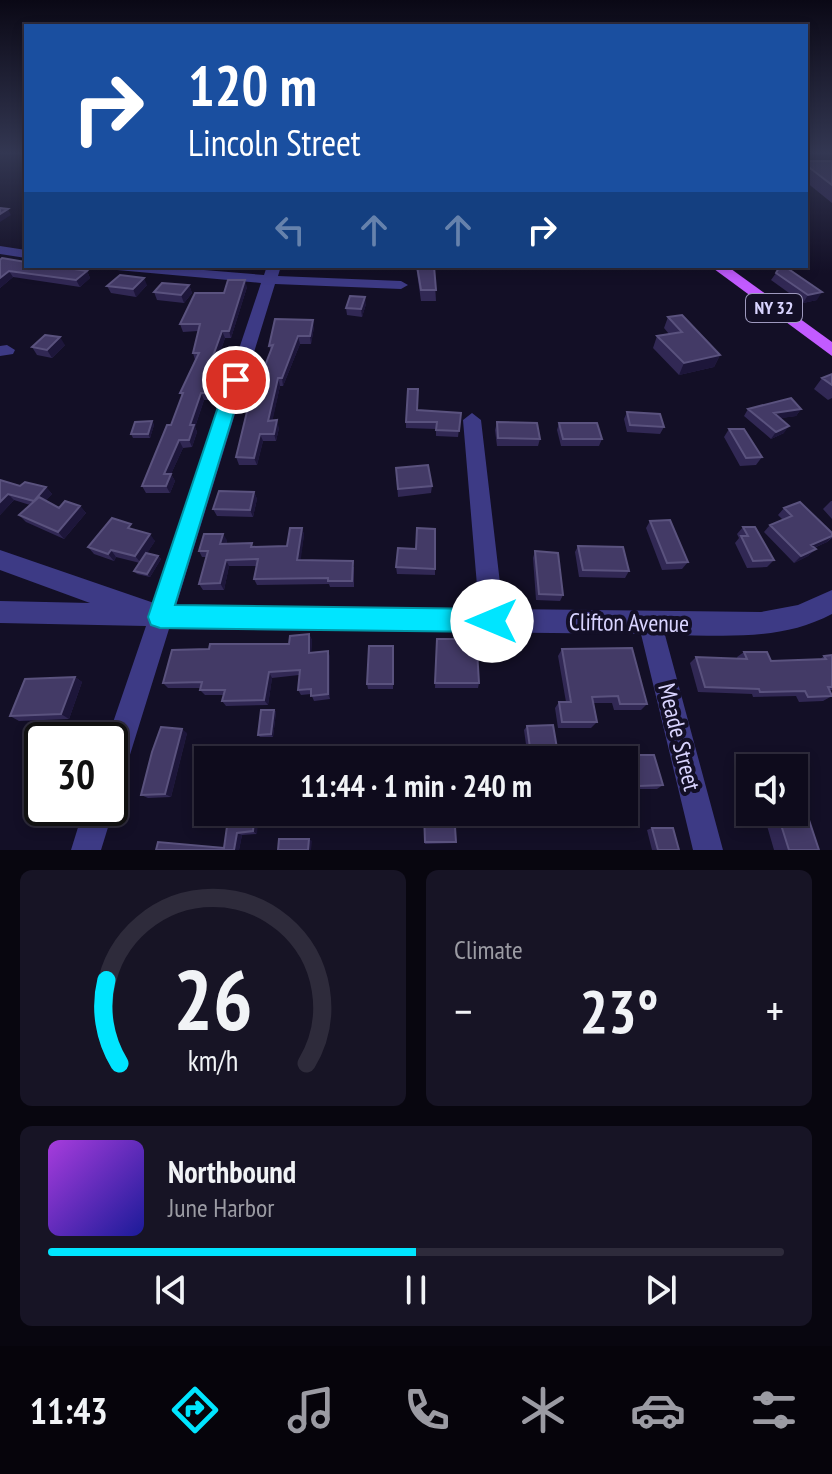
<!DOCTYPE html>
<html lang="en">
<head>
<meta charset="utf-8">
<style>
  :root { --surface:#0e0b1c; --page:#171425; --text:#f1f3f6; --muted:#9b9ba3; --line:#2e2b3b; --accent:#00e5ff }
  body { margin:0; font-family:"PT Sans Narrow",sans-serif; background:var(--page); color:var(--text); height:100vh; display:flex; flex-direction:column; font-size:30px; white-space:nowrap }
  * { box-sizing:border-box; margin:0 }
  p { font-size:26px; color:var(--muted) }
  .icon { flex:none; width:44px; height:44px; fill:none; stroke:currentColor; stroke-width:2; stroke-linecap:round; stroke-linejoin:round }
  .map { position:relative; height:850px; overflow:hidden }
  .side { display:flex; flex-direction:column; gap:20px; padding:20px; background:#08060f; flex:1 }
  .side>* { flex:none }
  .top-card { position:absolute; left:24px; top:24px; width:784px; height:244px; border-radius:0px; box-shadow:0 4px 12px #0003,0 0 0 2px var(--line); background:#1a4fa0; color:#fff; overflow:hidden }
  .buttons { position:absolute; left:736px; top:754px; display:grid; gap:16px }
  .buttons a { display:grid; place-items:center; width:72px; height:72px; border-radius:0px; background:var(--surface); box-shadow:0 4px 12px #0003,0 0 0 2px var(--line); font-size:40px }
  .speed { position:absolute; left:24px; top:722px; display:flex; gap:16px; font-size:40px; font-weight:700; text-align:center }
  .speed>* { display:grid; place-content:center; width:104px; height:104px; border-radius:50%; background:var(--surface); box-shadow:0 4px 12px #0003,0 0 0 2px var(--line); line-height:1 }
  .speed .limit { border:4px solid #111; border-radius:12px; background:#fff; color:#111 }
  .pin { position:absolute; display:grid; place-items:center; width:68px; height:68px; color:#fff; margin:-34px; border:4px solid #fff; border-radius:50%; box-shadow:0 2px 8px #0007 }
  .me { position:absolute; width:88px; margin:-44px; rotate:270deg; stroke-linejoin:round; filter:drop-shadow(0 0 6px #0008) }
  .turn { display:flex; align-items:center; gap:28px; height:168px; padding:0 32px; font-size:36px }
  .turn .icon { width:104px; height:104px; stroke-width:2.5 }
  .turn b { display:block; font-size:56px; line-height:68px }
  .lanes { display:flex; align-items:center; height:76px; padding:0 32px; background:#0003; justify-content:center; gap:40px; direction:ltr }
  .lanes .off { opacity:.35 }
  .big { font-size:60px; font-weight:700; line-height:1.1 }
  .side .widget { flex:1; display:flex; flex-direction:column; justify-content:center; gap:12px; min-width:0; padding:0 28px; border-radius:12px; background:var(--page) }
  .side .dial { align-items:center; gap:0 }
  .dial svg { height:208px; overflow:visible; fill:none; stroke:var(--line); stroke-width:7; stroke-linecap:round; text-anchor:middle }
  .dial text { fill:var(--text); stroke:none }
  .song { display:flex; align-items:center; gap:24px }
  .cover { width:96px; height:96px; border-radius:12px; background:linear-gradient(135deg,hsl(280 70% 55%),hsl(240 70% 35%)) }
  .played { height:8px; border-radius:4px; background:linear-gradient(90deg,var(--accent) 50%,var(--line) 50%) }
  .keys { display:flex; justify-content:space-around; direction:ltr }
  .heat { display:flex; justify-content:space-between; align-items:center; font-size:44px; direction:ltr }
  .side .tiles { flex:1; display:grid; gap:20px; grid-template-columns:1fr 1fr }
  .widget:last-child { grid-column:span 2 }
  .trip { position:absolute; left:194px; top:746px; width:444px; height:80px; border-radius:0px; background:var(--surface); box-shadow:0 4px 12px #0003,0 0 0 2px var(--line); font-weight:700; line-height:80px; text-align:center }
  .tab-bar { display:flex; height:128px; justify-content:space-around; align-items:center; background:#06040b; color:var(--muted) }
  .tab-bar .icon { width:56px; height:56px }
  .tab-bar .on { color:var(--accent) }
  .tab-bar b { font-size:36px; color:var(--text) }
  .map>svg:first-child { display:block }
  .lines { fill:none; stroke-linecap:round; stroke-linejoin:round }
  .minor { fill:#3d3a85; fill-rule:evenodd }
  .major { fill:#c25bff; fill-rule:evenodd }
  .wall { fill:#312854 }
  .shaded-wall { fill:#1d163a }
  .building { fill:#433a66; stroke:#5a527e; stroke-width:2 }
  .route { fill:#00e5ff; stroke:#0095a6; stroke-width:2 }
  .labels { text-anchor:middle; stroke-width:8; stroke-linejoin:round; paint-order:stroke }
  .shield { fill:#130f26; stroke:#9e99be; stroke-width:2 }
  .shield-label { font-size:18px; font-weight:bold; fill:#d9d4ff }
  .near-street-label { font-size:24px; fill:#d9d4ff; stroke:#130f26 }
</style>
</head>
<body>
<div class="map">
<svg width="832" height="850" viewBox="0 0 832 850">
  <rect width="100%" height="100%" fill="#130f26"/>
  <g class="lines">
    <path class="minor" d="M0 246 26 250V258L0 254Z
      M110 266H155L264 275 267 266H281L278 276 401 281 408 285 401 289 275 284 176 606 479 609 463 420 472 413 481 420 503 609 761 612 798 605 832 590V614C779 642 723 635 665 635L723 850H693L641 634 169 629 124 774 120 784 110 788V740H107L146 626 0 623V601L90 603 0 570V550L154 603 261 283 117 270Z
      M7 345 15 350 13 354 0 356V346Z
      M110 799 114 808 101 850H71L84 808H110Z"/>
    <path class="major" d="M710 266H727L832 342V356Z"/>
  </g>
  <path class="wall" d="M806 161H832V203L806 182Z
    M0 260 87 271 90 278 80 287 13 277 0 288Z
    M290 266H306V269H291Z
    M416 266H434L436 301H421Z
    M776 273 817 300 803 303 771 280Z
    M147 285 136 297 111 293 107 286Z
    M189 285 192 293 184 303 157 300 154 292Z
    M247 287 231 338H225L216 364 211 382 214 389 210 400H204L195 427 197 432 192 447 183 448 171 474 175 481 170 493H146L142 486 171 425 182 396 180 393 195 360 193 353 198 331 183 332 180 324 224 293Z
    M366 304 362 317 347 315 346 308Z
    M668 317 720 355 714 367 679 375 653 348 657 336 669 334 664 328Z
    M314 327 311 344H300L283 386H280L272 421 279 428 276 441H263L257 465H239L236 457 255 391 271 351 269 346Z
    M65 345 52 358 37 355 32 347Z
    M832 374V398L828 400 814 389 822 378Z
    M748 409H801L796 416 780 418 784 433 771 439 744 416Z
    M418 410 461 413 458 437 436 436V429L406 428V422Z
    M627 412 664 427 660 434 627 432 624 419Z
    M152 421 154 425 150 438H133L131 434Z
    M497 422 540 439 538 446H497L495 430Z
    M559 423 602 439 599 446H561L557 430Z
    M729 429 762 457 756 465 740 466 724 437Z
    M396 468 432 486 431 493 398 497Z
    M0 480 20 486 46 487 52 494 45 501 59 508 80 506 86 513 64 539 26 522 19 515 30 505 14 500 0 515Z
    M254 492 257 499 253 517 217 516 213 509Z
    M831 501H832V519L823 509Z
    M784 508 832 533V538L827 542 814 548 816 549 808 556 794 563 764 532 770 525 783 520 778 515Z
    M650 521 688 562 682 569 662 570 646 528Z
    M743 527 774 560 767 567 747 568 735 543 739 538 737 534Z
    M302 528 304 535 300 560 354 567V587H330L329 584 257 585 254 579 256 566H229L224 590H203L199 584 206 557H202L199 551 227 540 226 544 253 547 287 546Z
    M136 530 155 541 147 553 158 556 161 559 150 577 137 574 134 571 140 563 116 557 114 561 94 554 88 547Z
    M578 546 629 571 625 578 579 577 575 552Z
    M416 549 435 569V575L397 574 396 567Z
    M535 551 563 595 560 601 536 600 533 558Z
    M309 634 312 640 311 652 330 656V699L314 701 311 694 301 695 298 690 299 675 272 678 268 705 226 706 222 701 224 695H205L200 690 201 688H168L163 683 209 649 289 644Z
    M437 639 479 683 478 688H435Z
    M562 649 647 704 641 710H614L612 703H593L597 722 591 728H558L555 708 559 702H566L558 656Z
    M394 651 393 689H368L367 684Z
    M744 652 771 661 819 660 824 656 832 655V690H829L832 696 823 701 799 702 796 696 753 697 752 694 698 692 690 663 696 657 738 659 737 657Z
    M75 677 82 682 69 719 19 721 10 716Z
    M274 710 276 712 273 737H260L258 735Z
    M527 726 558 754 555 758 528 759 524 730Z
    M187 733 171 797 148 798 141 795Z
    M759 754 792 768 750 769 747 760Z
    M632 755 663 785 657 789H634L627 759Z
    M229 812 257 834 242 835 239 850H156L224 848Z
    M424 812 456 842 454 843 425 844Z
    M763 812H794L819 850H774Z
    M652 828 679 850H652L647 830Z"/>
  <path class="shaded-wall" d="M8 209 11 215 0 222V214Z
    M9 271 13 277 0 288V278Z
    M87 271 90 278 80 287 76 280Z
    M144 278 147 285 136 297 133 289Z
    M245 280 247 287 231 338 229 331Z
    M189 285 192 293 184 303 181 295Z
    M822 292 817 300 803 303 808 295Z
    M365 297 366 304 362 317 361 309Z
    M313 320 314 327 311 344 310 336Z
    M222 331 225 338 209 385 211 382 214 389 210 400 207 393 206 382Z
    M298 336 300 344 283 386 282 378Z
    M60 337 65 345 52 358 47 350Z
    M720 355 714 367 679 375 684 363Z
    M278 378 280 386 271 428 268 421Z
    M201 393 204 400 195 427 197 432 192 447 189 440 190 425Z
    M801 409 796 416 769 420 774 413Z
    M277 420 279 428 276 441 274 434Z
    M152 421 154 425 150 438 148 434Z
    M789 426 784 433 771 439 776 432Z
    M260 434 263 441 257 465 254 458Z
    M179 440 183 448 171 474 175 481 170 493 166 486 164 474Z
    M46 487 52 494 40 507 34 501Z
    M254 492 257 499 253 517 250 510Z
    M8 494 14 500 0 515V502Z
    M80 506 86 513 64 539 58 532Z
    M302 528 304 535 300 566 297 560Z
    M150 534 155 541 141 563 135 556Z
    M223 534 227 540 224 550 220 544Z
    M832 536 827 542 804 552 811 545Z
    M816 549 808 556 794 563 801 556Z
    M111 550 116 557 114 561 108 554Z
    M158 556 161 559 150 577 147 574Z
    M226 560 229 566 224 590 220 583Z
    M309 634 312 640 311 658 309 653Z
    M328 651 330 656V699L328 694Z
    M269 672 272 678 268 705 264 700Z
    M75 677 82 682 69 719 61 714Z
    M274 710 276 712 273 737 271 734Z
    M182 729 187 733 171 797 165 794Z
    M255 812H259L257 834 253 831Z
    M237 833 242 835 239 850H234Z
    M309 839 312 841 311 850H308Z"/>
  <path class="building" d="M806 161H832V185L806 165Z
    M0 208 8 209 0 214Z
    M2 258 26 262V266H55L87 271 76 280 9 271 0 278V260Z
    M417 266H434L436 290H421Z
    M780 266H784L822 292 808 295 776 273Z
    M120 275 144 278 133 289 107 286Z
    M228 280H245L229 331H222L213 356 206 382H211L207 393H201L190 425H194L189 440H179L164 474H171L166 486H142L167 425H171L183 393H180L199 353H193L200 324H180L195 293H224Z
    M162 283 189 285 181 295 154 292Z
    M350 296 365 297 361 309 346 308Z
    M682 315 720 355 684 363 657 336 682 332 668 317Z
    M275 319 313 320 310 336H298L282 378H278L268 421 277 420 274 434H260L254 458 236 457 252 391H255L273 345 269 346Z
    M45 335 60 337 47 350 32 347Z
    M832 374V385L822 378Z
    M408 389H418L417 410 461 413 459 431 436 430 437 422H406Z
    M791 398 801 409 774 413 789 426 776 432 748 409Z
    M627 412 660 414 664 427 630 425Z
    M152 421 148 434H131L135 422Z
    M497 422 537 423 540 439 498 438Z
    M559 423H597L602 439H563Z
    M729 429H744L762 457 746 458Z
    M428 465 432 486 398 489 396 468Z
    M0 480 20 486 25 482 46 487 34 501 8 494 0 502Z
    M219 491 254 492 250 510 213 509Z
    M39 497 59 508 65 501 80 506 58 532 19 515Z
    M800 502 832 533V536L811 545 816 549 801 556 770 525 792 516 784 508Z
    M112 518 131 524 128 528 150 534 135 556 111 550 108 554 88 547Z
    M670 520 688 562 667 563 650 521Z
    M743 527H755L774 560 753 561 741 536H748Z
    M290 528H302L297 560 353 561 352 581H328V578L254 579 258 559 226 560 220 583 199 584 208 551H199L204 534H223L220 544 252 543 251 547 287 546Z
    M417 528 435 529V569L396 567 398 548 416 549Z
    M578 546 623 547 629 571 583 570Z
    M535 551 558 553 563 595 539 594Z
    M146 553 158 556 147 574 134 571Z
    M309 634V653L328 651V694L311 696V689L298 690 300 670 269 672 264 700 222 701 225 690H200L202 682 163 683 172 650 209 649 210 644H289L290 636Z
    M437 639H466L467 650H477L479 683H435Z
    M369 646H393V684H367Z
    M632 648 647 704H620L618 696 592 697 597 722H562L559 702H571L562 649Z
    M744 652H767L771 661 826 659 824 656 832 655V687H828L832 696 808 697 805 691 760 692 759 689 705 687 696 657 747 659Z
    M75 677 61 714 10 716 25 679Z
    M261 710H274L271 734 258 735Z
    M553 725 558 754 531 755 527 726Z
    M161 727 182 729 165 794 141 795 152 752Z
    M759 754 788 756 792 768H764Z
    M632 755H654L663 785 639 786Z
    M794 775 819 850H789L777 812H794Z
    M208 792V812H212L211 815 198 816 201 793Z
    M229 812H255L253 831 237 833 234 850H156L158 842 224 848Z
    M424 812H454L456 842H425Z
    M652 828H673L679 850H658Z
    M279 839H309L308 850H278Z"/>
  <linearGradient id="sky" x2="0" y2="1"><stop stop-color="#0a0815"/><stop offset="0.56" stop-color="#333752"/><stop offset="1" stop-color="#333752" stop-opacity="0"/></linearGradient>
  <rect width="832" height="273" fill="url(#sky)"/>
  <path class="route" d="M236 375 244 380 175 605 492 609 501 612 504 621 501 629 492 632 160 628 151 625 148 617 227 380Z"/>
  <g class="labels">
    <rect class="shield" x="746" y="294" width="56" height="28" rx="6"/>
    <g class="shield-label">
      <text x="774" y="314">NY 32</text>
    </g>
    <g class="near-street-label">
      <text transform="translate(629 623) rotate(1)" y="8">Clifton Avenue</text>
      <text transform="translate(679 737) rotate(76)" y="8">Meade Street</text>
    </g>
  </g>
</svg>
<div class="buttons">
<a><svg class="icon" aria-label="sound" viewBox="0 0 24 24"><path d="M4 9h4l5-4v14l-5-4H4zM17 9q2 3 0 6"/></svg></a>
</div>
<div class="speed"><div class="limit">30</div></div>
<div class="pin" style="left:236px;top:380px;background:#d93025"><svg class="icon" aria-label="arrive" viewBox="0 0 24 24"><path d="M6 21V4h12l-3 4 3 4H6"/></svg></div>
<svg class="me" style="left:492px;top:621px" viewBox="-20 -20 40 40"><circle r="19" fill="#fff"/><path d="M0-13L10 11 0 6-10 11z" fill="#00e5ff"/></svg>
<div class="trip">11:44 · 1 min · 240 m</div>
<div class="top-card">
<div class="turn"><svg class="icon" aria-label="right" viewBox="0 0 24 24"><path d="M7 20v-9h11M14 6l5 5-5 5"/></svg><div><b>120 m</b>Lincoln Street</div></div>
<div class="lanes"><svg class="icon off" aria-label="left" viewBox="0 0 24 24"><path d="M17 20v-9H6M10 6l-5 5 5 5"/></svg><svg class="icon off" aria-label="ahead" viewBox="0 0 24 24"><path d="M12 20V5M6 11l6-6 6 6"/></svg><svg class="icon off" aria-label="ahead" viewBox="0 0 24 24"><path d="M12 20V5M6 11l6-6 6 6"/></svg><svg class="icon" aria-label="right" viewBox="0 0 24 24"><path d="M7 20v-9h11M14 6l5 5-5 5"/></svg></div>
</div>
</div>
<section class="side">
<div class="tiles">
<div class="widget dial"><svg viewBox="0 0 100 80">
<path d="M14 69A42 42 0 1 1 86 69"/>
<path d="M14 69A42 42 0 0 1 9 37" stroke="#00e5ff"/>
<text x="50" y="56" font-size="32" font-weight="700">26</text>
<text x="50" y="72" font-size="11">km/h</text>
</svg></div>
<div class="widget"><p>Climate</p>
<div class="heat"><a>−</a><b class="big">23°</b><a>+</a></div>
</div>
<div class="widget">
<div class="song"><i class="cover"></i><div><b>Northbound</b><p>June Harbor</p></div></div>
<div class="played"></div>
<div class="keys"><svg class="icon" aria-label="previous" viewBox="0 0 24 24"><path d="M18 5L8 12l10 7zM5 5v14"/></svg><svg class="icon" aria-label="pause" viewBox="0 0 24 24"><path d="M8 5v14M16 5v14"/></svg><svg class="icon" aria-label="next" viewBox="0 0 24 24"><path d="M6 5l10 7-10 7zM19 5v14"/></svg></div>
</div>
</div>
</section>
<nav class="tab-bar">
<b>11:43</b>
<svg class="icon on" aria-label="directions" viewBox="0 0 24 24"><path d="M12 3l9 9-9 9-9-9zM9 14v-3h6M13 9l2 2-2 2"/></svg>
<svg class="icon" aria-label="music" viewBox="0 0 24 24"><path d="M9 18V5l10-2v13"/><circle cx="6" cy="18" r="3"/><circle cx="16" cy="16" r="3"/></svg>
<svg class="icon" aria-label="phone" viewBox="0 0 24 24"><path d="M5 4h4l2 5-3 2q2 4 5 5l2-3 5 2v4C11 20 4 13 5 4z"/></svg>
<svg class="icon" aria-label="climate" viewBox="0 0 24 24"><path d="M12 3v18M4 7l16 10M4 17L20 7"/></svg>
<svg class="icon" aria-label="car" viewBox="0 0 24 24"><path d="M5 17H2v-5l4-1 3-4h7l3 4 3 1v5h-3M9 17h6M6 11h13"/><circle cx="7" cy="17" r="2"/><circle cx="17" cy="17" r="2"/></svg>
<svg class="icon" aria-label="filters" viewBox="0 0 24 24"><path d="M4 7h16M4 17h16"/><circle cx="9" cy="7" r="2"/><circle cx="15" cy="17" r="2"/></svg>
</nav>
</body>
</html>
